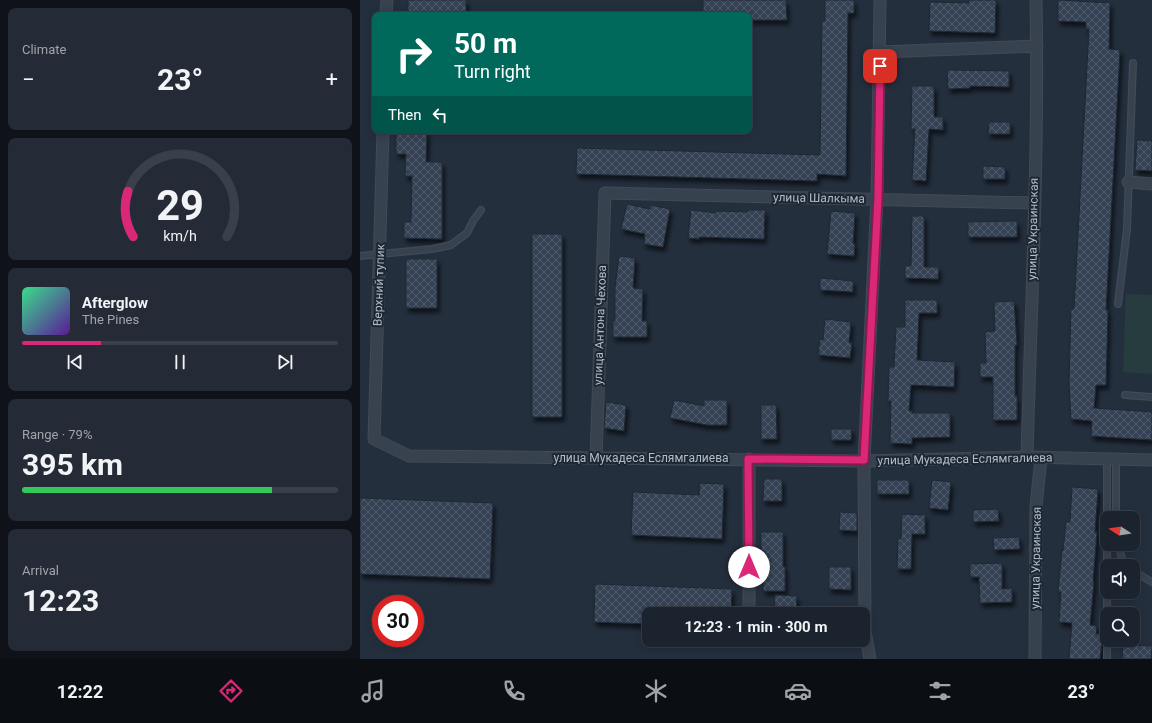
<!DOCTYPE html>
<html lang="en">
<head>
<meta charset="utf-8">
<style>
  :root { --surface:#1b232e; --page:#242b36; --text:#f1f3f6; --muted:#a0a4aa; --line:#39404a; --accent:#db2777 }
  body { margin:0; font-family:Roboto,sans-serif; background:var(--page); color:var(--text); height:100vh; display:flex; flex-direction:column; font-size:15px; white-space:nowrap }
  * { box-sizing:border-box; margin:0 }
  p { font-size:13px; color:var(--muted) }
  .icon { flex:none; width:22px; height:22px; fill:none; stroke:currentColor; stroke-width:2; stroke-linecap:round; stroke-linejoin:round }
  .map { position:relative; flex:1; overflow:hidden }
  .panel { display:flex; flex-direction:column; gap:8px; padding:8px; background:#0f1319; width:360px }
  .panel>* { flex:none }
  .guide { position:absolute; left:12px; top:12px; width:380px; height:122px; border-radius:8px; box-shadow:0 2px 10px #0003,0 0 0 1px var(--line); background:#00695c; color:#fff; overflow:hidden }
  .needle { width:26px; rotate:282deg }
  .tools { position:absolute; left:740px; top:511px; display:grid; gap:8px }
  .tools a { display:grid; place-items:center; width:40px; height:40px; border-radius:8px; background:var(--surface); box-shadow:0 2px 10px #0003,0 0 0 1px var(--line); font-size:20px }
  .speed { position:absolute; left:12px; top:595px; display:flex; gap:8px; font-size:20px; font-weight:700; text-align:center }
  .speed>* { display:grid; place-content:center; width:52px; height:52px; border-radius:50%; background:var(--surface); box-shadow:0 2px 10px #0003,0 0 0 1px var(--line); line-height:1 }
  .speed .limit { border:6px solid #d22; background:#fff; color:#111 }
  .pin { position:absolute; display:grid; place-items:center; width:34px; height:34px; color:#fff; margin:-17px; border-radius:8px; box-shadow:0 2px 6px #0006 }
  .me { position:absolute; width:44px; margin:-22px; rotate:0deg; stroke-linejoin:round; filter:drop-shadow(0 0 3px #0008) }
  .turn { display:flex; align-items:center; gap:14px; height:84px; padding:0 16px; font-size:18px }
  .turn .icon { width:52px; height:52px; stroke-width:2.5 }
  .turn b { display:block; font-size:28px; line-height:34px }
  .then { display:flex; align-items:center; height:38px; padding:0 16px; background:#0003; gap:8px; font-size:15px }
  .big { font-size:30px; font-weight:700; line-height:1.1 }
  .panel .widget { flex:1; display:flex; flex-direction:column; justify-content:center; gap:6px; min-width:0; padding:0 14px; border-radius:8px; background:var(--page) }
  .panel .dial { align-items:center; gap:0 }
  .dial svg { height:104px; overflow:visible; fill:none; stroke:var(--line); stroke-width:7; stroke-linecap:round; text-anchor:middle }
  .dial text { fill:var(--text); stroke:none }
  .song { display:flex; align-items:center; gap:12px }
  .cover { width:48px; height:48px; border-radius:6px; background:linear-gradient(135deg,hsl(150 70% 55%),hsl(270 70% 35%)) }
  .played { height:4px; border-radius:2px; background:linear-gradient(90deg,var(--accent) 25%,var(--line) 25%) }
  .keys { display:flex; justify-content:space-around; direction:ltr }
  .heat { display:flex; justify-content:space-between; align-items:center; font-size:22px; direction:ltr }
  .charge { height:6px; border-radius:3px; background:linear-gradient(90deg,#34c759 79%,var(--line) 0) }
  .trip { position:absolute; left:282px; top:607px; width:228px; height:40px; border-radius:8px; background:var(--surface); box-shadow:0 2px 10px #0003,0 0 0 1px var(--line); font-weight:700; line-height:40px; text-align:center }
  .menu { display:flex; height:64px; justify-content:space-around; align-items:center; background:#0b0e12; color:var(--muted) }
  .menu .icon { width:28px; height:28px }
  .menu .selected { color:var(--accent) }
  .menu b { font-size:18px; color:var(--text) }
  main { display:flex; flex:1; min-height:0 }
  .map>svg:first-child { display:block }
  .pitch { fill:#263c3f }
  .building { fill:url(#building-cross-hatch); stroke:#1f2835; filter:url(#shadow) }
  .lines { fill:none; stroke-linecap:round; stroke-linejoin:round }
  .service-casing { stroke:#414a57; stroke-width:8 }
  .minor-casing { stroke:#414a57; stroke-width:13 }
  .service { stroke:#38414e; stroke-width:5.5 }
  .minor { stroke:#38414e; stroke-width:11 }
  .route-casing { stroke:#8e194d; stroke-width:10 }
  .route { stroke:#db2777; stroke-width:7 }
  .labels { text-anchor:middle; stroke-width:4; stroke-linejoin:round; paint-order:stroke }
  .street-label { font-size:12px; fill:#b4bcc9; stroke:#1d2633 }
</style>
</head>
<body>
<main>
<section class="panel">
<div class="widget"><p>Climate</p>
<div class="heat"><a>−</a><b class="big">23°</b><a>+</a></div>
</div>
<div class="widget dial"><svg viewBox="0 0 100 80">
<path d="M14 69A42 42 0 1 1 86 69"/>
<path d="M14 69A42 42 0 0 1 10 34" stroke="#db2777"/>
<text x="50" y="56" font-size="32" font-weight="700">29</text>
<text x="50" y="72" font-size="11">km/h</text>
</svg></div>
<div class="widget">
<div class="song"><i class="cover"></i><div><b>Afterglow</b><p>The Pines</p></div></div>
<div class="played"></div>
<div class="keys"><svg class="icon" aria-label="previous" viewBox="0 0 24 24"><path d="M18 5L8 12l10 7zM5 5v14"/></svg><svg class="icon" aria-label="pause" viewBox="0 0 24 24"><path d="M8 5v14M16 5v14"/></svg><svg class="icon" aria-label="next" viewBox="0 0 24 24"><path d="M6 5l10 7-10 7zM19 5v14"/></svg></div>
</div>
<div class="widget"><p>Range · 79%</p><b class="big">395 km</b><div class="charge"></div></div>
<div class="widget"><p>Arrival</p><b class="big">12:23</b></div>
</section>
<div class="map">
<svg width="792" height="659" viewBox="0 0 792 659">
  <defs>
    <pattern id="building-cross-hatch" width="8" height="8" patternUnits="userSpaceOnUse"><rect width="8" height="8" fill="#364354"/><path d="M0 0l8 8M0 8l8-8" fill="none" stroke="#515c6b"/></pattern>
    <filter id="shadow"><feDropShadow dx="2.5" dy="4.5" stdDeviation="2" flood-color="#0009"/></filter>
  </defs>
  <rect width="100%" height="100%" fill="#242f3e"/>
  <path class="pitch" d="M766 294 792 295V374L763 372Z"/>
  <path class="building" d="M48 0H106V15H48Z
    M343 0H426L427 20H389V15H343Z
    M465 0H494V13H488L486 176 457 174V181L216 174 217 148 460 155 462 21H465Z
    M609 0H636L635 33 569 31 570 2 609 3Z
    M698 0 750 3 749 49 760 50 746 310H748L746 385H736L734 408 792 412V440L731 436 732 421 711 419 709 384 711 309H714L729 29H726V22L698 21Z
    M587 70 649 71V87L610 86V88L588 89Z
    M552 86H574V117H583V130L569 129 566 181 552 180 555 129H551Z
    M629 122H650V134H628Z
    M36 131H67L66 162H82V239L44 238V222H51L52 176H45L46 154H36Z
    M777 140 792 141V171L775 170Z
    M623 166 645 167V179H623Z
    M267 204 290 209V205L310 209 303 247 284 244 285 234 261 229Z
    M331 210 356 213V211L388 212V210H405L404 239 339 237V239L328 238Z
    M471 211 495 213 493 244H495L494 256 467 254Z
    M552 216H564V267H579L578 279 545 278V266H551Z
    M657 221V237H608V222Z
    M172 234H202V417H172Z
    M259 256 275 258 273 288 283 289 282 321H287V337H253V321H255V288Z
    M46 259H77V308H46Z
    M460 278 493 281V292L460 290Z
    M545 300H577V313H559L557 360 595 362 594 387 551 385 549 411H552V413H590V437L552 438V444L530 443 531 401H528L529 367H534L536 327H545Z
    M654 301 657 345H655V396H657V420H633V377H620V363H626L625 332 635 331 634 302Z
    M465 319 491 322 489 343H492L490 358 458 355 460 339 463 340Z
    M314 400 344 406V400H367V425H347L310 418Z
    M246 402 266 405 264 431 244 428Z
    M401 405H416L417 439H401Z
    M471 429H492L491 440H471Z
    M404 479H422V501H403Z
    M517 480H549V494H517Z
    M572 480 591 482 588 510 569 508Z
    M340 483 364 484 362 539 271 535 273 492 339 495Z
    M712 487 738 489 735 532H737L733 581 734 582 730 625 737 626 736 634H743L740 659H709L712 623 699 622 701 592H698L702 551H703L706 522H710Z
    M0 498 133 503 130 579 0 574Z
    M638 509 639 521 613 522V510Z
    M480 512 497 513V531L479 530Z
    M542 514 565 515V534H552L551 569H537L538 539H541Z
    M401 532H423V567H425V591H403L404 554H401Z
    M659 537 660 549 634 550 633 538Z
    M642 563V589L652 588V602L620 603 619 577H610V564Z
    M469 567H491V590L469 589Z
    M235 584 372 589 371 614H289V624L234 622Z
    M415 595 437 596 436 614H414Z
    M763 645 792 646 791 659H762Z"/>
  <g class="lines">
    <defs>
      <path id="service" d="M0 256 72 249 91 245 107 233 113 221 121 210
        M758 304 767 229 773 63
        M765 395 792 397
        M747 518V459
        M756 518V459
        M758 544 764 566
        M747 566V544
        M773 571 792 582
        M747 659V567"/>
      <path id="minor" d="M26 15 27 0
        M520 52 677 46
        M23 131 14 439 49 456 504 461 667 457 792 460
        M768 182 792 184
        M667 457C671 305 679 152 676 0
        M236 458 245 193 674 203
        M389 459V614
        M510 659 505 631 504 461 517 199 520 0
        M675 659 676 506 681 458"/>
    </defs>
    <use href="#service" class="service-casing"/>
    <use href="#minor" class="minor-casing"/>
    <use href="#service" class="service"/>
    <use href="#minor" class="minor"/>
  </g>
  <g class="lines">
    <defs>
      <path id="route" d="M389 567 388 459 504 460 518 199 520 66"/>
    </defs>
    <use href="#route" class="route-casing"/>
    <use href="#route" class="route"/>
  </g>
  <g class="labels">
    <g class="street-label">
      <text transform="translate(459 198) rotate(1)" y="4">улица Шалкыма</text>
      <text transform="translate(673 229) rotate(-89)" y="4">улица Украинская</text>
      <text transform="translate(19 285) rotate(-88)" y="4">Верхний тупик</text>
      <text transform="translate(240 325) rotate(-88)" y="4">улица Антона Чехова</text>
      <text x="281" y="462">улица Мукадеса Еслямгалиева</text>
      <text transform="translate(605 459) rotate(-1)" y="4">улица Мукадеса Еслямгалиева</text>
      <text transform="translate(676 558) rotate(-89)" y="4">улица Украинская</text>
    </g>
  </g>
</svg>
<div class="tools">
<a><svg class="needle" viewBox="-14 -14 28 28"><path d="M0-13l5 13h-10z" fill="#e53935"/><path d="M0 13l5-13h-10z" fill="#a0a4aa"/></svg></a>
<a><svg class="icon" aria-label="sound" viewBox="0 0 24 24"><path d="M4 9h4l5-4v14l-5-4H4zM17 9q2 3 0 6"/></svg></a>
<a><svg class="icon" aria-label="search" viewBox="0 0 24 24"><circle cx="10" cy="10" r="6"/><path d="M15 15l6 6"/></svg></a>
</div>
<div class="speed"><div class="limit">30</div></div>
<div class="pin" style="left:520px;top:66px;background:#d93025"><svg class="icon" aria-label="arrive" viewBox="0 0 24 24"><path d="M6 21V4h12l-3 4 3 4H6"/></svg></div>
<svg class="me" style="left:389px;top:567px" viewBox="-20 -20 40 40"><circle r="19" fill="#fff"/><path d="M0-13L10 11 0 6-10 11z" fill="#db2777"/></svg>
<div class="trip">12:23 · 1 min · 300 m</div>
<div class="guide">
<div class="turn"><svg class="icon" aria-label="right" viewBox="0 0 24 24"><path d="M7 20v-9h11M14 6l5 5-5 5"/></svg><div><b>50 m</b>Turn right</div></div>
<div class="then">Then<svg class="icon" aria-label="left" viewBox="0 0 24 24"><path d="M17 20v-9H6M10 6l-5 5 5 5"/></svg></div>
</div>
</div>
</main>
<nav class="menu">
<b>12:22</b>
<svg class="icon selected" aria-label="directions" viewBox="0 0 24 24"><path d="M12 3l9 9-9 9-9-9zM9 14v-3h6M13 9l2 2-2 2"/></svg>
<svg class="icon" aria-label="music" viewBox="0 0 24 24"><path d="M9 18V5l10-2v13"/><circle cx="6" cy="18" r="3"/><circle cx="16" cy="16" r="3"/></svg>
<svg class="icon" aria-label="phone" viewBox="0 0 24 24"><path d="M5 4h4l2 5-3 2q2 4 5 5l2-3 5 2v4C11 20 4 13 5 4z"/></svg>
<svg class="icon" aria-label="climate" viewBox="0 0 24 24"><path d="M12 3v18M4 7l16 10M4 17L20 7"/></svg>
<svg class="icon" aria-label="car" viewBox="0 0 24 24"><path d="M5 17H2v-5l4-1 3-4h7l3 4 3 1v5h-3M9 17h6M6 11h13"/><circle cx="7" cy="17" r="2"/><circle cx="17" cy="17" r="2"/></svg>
<svg class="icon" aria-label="filters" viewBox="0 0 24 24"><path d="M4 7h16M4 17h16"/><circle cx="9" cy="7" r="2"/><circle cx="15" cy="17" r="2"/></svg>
<b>23°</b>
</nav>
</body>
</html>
